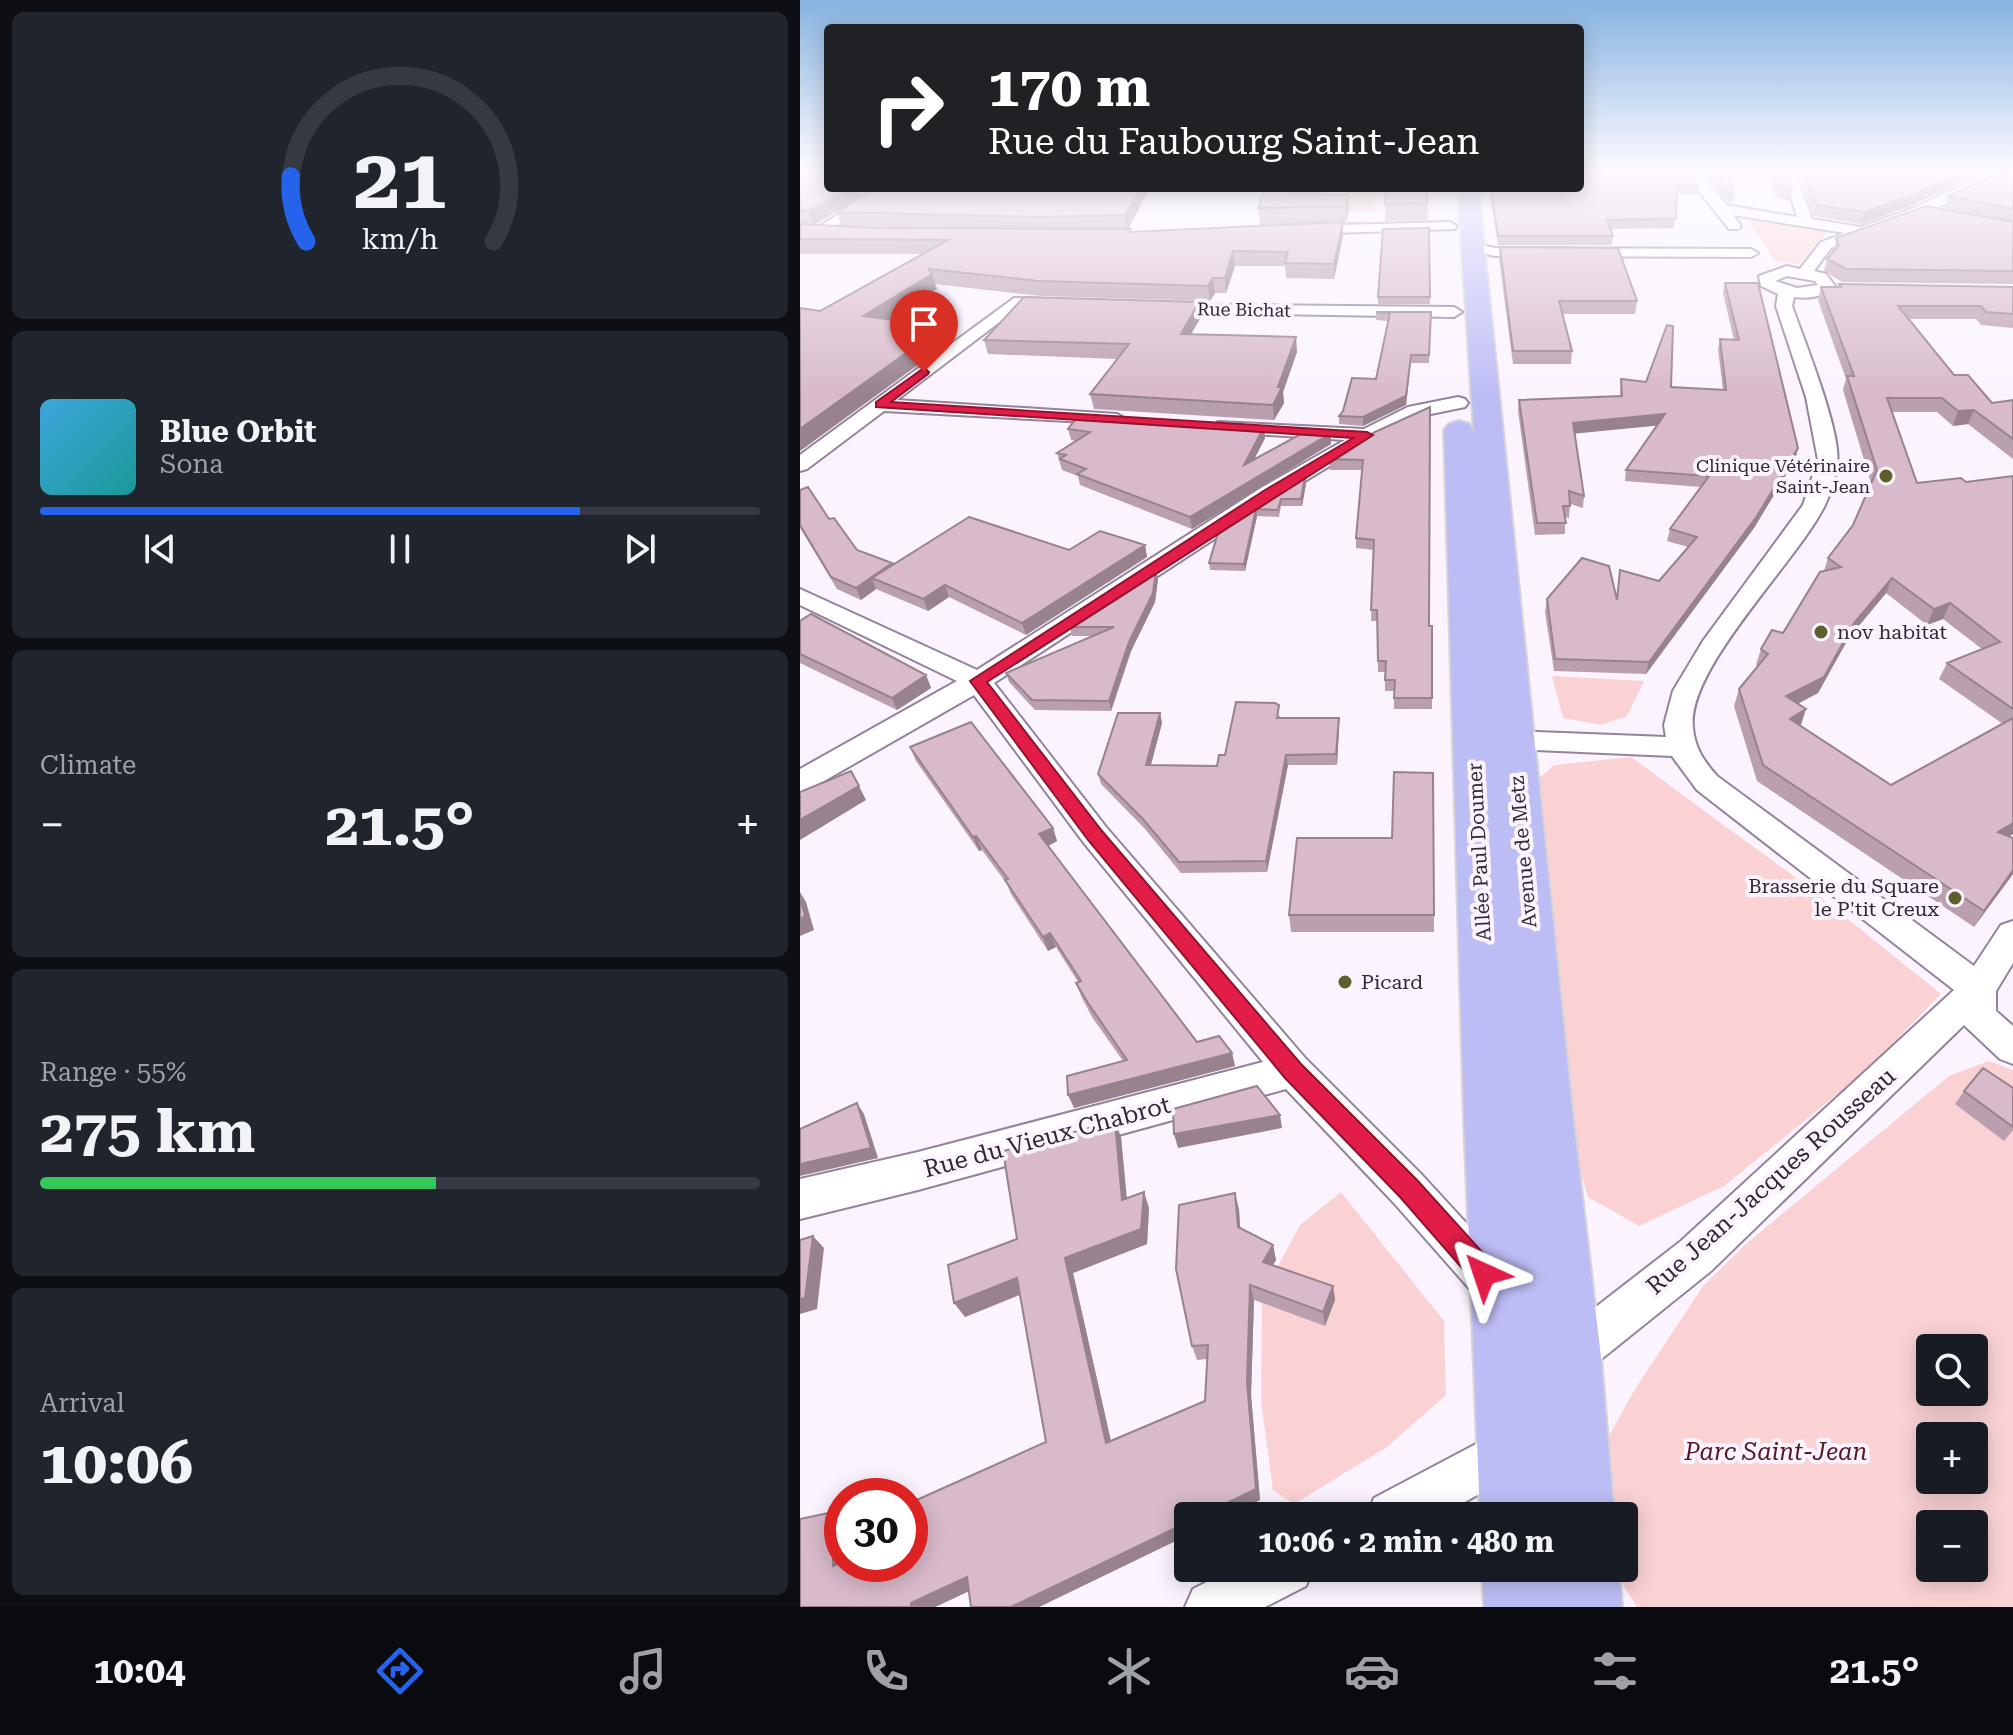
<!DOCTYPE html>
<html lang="en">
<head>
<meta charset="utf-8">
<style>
  :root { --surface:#171b24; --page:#20242c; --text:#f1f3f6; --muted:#9ea1a6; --line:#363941; --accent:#2563eb }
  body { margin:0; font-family:"Roboto Serif",serif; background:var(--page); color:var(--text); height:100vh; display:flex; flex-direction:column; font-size:30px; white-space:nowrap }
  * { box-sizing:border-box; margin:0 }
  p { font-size:26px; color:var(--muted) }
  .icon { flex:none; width:44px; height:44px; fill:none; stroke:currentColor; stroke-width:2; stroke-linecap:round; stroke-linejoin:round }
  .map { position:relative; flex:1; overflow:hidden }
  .side { display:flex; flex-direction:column; gap:12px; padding:12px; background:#0d0f14; width:800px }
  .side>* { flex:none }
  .guide { position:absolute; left:24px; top:24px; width:760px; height:168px; border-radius:8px; box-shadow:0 4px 20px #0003; background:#202124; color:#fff; overflow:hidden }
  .fabs { position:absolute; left:1116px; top:1334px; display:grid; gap:16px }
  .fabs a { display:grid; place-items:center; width:72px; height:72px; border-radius:8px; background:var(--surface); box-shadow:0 4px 20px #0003; font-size:40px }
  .speed { position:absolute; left:24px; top:1478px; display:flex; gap:16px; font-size:40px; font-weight:700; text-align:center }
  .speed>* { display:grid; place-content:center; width:104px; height:104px; border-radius:50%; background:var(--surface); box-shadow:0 4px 20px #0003; line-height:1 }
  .speed .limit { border:12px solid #d22; background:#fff; color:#111 }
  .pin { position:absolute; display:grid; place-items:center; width:68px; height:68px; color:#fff; margin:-82px -34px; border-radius:50% 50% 50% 0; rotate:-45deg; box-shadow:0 0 8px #0007 }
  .pin .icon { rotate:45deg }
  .me { position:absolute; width:88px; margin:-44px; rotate:318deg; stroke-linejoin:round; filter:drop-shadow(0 0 6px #0008) }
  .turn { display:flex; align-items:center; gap:28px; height:168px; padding:0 32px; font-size:36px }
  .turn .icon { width:104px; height:104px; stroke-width:2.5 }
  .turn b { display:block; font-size:56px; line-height:68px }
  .big { font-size:60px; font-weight:700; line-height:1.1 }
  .side .widget { flex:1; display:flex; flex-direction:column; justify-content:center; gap:12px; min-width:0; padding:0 28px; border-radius:12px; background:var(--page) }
  .side .dial { align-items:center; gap:0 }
  .dial svg { height:208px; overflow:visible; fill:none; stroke:var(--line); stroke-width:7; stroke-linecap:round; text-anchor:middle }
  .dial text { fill:var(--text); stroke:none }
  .song { display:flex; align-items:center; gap:24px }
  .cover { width:96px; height:96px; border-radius:12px; background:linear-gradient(135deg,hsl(200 70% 55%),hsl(180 70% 35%)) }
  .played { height:8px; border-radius:4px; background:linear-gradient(90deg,var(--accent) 75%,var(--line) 75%) }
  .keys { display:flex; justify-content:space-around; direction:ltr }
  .heat { display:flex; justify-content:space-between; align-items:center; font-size:44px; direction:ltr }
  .charge { height:12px; border-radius:6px; background:linear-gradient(90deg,#34c759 55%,var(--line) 0) }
  .trip { position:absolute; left:374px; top:1502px; width:464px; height:80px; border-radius:8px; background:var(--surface); box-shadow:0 4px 20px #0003; font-weight:700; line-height:80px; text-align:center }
  .tab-bar { display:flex; height:128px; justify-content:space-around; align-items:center; background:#090b0e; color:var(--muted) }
  .tab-bar .icon { width:56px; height:56px }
  .tab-bar .on { color:var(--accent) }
  .tab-bar b { font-size:36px; color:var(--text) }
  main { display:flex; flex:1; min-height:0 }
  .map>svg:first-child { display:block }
  .green { fill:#fad2d3; fill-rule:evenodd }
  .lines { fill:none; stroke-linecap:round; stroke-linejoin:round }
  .street-casing { stroke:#93839c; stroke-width:4 }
  .primary-casing { stroke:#d5d4d6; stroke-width:4 }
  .street { fill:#fff; fill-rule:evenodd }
  .primary { fill:#bdbdf5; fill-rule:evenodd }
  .wall { fill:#baa0ae; fill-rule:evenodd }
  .shaded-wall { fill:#97828d }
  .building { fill:#d8baca; stroke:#97828d; stroke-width:2 }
  .route { fill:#e11d48; stroke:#92132f; stroke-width:2 }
  .poi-dot { fill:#5e5f2c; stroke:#fbf4ff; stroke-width:3 }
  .labels { text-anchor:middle; stroke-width:8; stroke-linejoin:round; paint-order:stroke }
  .far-street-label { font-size:18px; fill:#2f2933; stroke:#fbf4ff }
  .far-poi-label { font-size:18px; fill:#2f2933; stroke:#fbf4ff; text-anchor:end }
  .poi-label { font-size:20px; fill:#2f2933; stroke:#fbf4ff; text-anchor:start }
  .street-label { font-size:20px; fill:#2f2933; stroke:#fbf4ff }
  .near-street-label { font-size:24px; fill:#2f2933; stroke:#fbf4ff }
  .near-park-label { font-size:24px; font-style:italic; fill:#551921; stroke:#fbf4ff }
</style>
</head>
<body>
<main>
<section class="side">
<div class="widget dial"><svg viewBox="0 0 100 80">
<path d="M14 69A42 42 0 1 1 86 69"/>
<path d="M14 69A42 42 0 0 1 8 44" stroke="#2563eb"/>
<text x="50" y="56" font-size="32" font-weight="700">21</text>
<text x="50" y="72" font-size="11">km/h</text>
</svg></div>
<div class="widget">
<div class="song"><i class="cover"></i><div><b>Blue Orbit</b><p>Sona</p></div></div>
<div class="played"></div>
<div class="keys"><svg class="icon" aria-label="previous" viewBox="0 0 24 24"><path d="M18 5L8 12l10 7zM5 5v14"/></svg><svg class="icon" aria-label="pause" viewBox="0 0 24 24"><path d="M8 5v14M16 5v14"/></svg><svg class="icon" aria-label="next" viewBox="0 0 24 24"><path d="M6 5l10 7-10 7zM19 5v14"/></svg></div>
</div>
<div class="widget"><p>Climate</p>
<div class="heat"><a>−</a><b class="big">21.5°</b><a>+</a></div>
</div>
<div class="widget"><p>Range · 55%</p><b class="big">275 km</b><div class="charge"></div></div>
<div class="widget"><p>Arrival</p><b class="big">10:06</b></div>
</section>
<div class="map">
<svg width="1213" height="1607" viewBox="0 0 1213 1607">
  <rect width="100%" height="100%" fill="#fbf4ff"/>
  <path class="green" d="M478 188H629V223L486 228 488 220 596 222 597 198H576L574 211H491Z
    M948 220 952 221 1028 230 1000 264 975 261Z
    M752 676 844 681 827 716 801 725 763 718Z
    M831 757 1003 883 1141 994 1066 1071 924 1186 839 1226 788 1197 773 1147 766 1049 737 780 754 765Z
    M1189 1061 1213 1070V1607H837L813 1569 824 1568V1516H802L801 1450 835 1389 903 1286 947 1243 1149 1076ZM1130 1348H1174V1392H1130ZM1130 1436H1174V1480H1130ZM1130 1524H1174V1568H1130Z
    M541 1192 644 1321 646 1395 587 1447 494 1504 473 1490 461 1401 462 1296 500 1225Z"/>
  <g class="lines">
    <defs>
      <path id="street" d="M882 170H896L902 174 926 205 997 217 983 170H995L1012 219 1061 227 1116 207 1189 172 1213 170V173L1126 213 1031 248 1014 271 1026 274 1035 286C1024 297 1009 299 994 297L992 306C1003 337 1043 436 1037 464 1035 477 1031 493 1025 505 998 561 886 668 893 728 895 749 904 761 917 776L1174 966 1201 925 1213 921V963L1196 991V1011L1213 1026V1064L1200 1059 1164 1025 911 1271 784 1373 768 1380 752 1373 745 1357 752 1341 881 1241 1154 990 897 790 872 756 714 749 704 747 700 740 704 733 714 731 866 737 864 725 873 691 903 641 1003 505 1018 460 1006 397 976 306 978 294 961 286 959 276 987 266 1000 269 1021 242 1045 233 933 215 941 226 939 229H929ZM987 276 1015 281 1018 285 997 288 975 281Z
        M82 188H98L20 236H10L8 233Z
        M650 222 657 226 655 229 502 234 495 230 502 226Z
        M672 243 695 248 951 249 958 253 951 257 695 256 667 250 665 247Z
        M214 298 260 300 268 305 260 310 218 308 97 400 317 414 327 420 324 424 84 411 7 469 0 471V455Z
        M359 304 654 307 662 312 654 317 353 312 351 309 353 306Z
        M658 397 665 399 668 403 665 407 621 416 574 439 477 498 194 683 306 827 506 1059 622 1175 713 1274 720 1289 713 1304 698 1311 683 1304 594 1203 486 1089 118 1190 0 1219V1179L118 1152 463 1062 284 843 174 695 10 789 0 792V769L157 681 0 605V589L177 670 461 488 545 440 425 432 418 430 415 426 418 422 564 429 608 407Z
        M712 1425 729 1432 736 1449 729 1466 640 1516H567L574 1498Z
        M434 1568H513L506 1586 465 1607H385L393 1589Z"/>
      <path id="primary" d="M658 188H678L773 1119 801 1357 814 1516H680L664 1118 644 430 649 424 659 421 669 424 674 432Z
        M682 1568H819L822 1607H684Z"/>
    </defs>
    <use href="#street" class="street-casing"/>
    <use href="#primary" class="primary-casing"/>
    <use href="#street" class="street"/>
    <use href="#primary" class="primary"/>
  </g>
  <path class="wall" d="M0 170 28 188H350L328 229 331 232 543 236 534 279 486 278 485 266H435L426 293H415L410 301 241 296 135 284 137 289 89 319 149 342 0 451V308L20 311 122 254H0ZM72 191 37 212 42 226 14 225ZM46 226 117 228H76Z
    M902 170H928L934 194 933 203 928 202Z
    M967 170H986L992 189 989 201 976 197Z
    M998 170H1186L1115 204 1061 224 1014 216Z
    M1213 170V222L1145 208 1148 196Z
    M898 185 897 194H876L874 228 811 229 813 236 812 245H698L689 188H780Z
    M465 188H497L495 194 548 195 549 211 546 222 460 225 458 208Z
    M628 188 627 220 585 221V204Z
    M1213 222V284L1042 282 1024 271 1027 259 1034 251 1036 238Z
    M629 228 630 304H578V297Z
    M700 247 837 301 835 314H763L772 351 771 364H713L699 259Z
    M925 283 998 448 995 460 954 528 846 674 754 671 745 612 747 599 817 598 820 570 859 581 888 547 867 541 870 529 901 487 825 481 826 470 857 425 774 433 784 496 783 508 770 504 769 518 765 517V534L735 535 718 411 719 400 820 396 821 379 871 387 923 390 918 349 920 339 934 340 923 293Z
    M1039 284 1213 287V328L1181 325 1176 319H1109L1154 375 1192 403 1213 400V459L1168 424 1153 426 1137 412H1092L1117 483 1166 482 1213 476V834L1209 836 1213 838V874L1174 927 957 781 934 706 939 689 958 666 956 665 961 649 983 633 1024 571 1028 558 1053 525 1071 483 1043 390 1046 379 1018 300 1021 287H1038ZM1086 593 1127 625 1143 619 1182 649 1147 663 1139 679 1203 724 1091 785 1000 725 998 704 1018 693 1048 639Z
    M576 312H631L629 363H611L606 405 563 426 539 424V416L576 379 588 321 576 320Z
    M401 317 391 334 497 352 483 392 484 403 474 420 294 409 290 394 317 359 188 354 184 340Z
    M268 429 465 438 454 459 531 433V444L392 529 280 485 278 476 262 470 257 453 276 441 271 440Z
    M575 432 629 626H632V709H594V691H585V672H578L577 621H571L574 550 556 548V538L562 470H530L529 459Z
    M505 477 506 484 502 506H481L479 517 457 516 445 571 410 570 409 563 418 533Z
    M0 490 57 550 92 563 93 564 269 550 345 545 347 557 226 635 149 597 128 611 76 589 61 600 37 589 0 528Z
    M356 570 358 579 355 602 331 651 311 711 235 710 209 682 206 673 293 636H272L270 627Z
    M0 621 126 675 131 688 97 710 0 663Z
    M360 713 362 723 351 765 417 766 425 755 480 715V718H539V729L537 765H488L467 872 381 873 345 829 301 784 298 774Z
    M110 747 253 828 257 841 248 846 397 1042 432 1053 435 1066 274 1108 323 1061 292 1017 281 996 276 983 278 982 256 947 248 951 211 894 207 884 182 850 179 851 116 761Z
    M592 838 634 915V932H491L489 915Z
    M1213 1088V1130L1204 1141 1155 1104 1164 1091Z
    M321 1137 327 1198 349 1208 347 1244 273 1273 311 1441 405 1401 407 1359 397 1360 392 1346 439 1209 440 1228 473 1245 476 1260 473 1265 533 1286 535 1300 525 1326 454 1300 451 1395 460 1500 239 1607H171L169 1591 135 1607H0L33 1512 42 1518V1564H110L246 1442 220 1295 165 1317 217 1239Z"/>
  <path class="shaded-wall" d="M1166 170H1186L1115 204 1061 224 1064 212Z
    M49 188H77L13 225 8 211Z
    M341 188H350L328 229 325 215Z
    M491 188H497L492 207 490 194Z
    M548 195 549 211 546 222V206Z
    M543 222V236L534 279V264Z
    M433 251 435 266 426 293 425 278Z
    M132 274 137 289 69 332 63 316Z
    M413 278 415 293 410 301 408 286Z
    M399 302 401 317 383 348 381 334Z
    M144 326 149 342 0 451V429Z
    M496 337 497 352 483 392 484 403 474 420 473 405 478 387Z
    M611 355 606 405 563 426V417Z
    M1174 410 1168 424 1153 426 1158 411Z
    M865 414 863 425 771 434 773 423Z
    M464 427 465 438 446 476 444 465Z
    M531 433V444L392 529 390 517Z
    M998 448 995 460 954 528 846 674 849 662Z
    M505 477 506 484 502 506 501 499Z
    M456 509 457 516 445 571 444 564Z
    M345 545 347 557 226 635 222 623Z
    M92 563 97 575 72 578 76 589 61 600 56 588Z
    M356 570 358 579 355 602 331 651 311 711 309 701 329 642Z
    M1092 578 1086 593 1048 639 1018 693 981 712 986 696 1054 623Z
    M145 585 149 597 128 611 123 599Z
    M1150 603 1143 619 1127 625 1134 609Z
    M126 675 131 688 97 710 92 698Z
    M1006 709 1001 725 990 719Z
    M360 713 362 723 348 775 346 765Z
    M539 718V729L537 765 536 754Z
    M486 755 488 765 467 872 466 861Z
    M59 786 66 800 0 840V820Z
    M1213 823V834L1189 848 1198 832Z
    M253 828 257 841 244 848 239 834Z
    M176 836 182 850 179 851 173 837Z
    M1213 870V874L1174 927 1184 911Z
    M0 892 6 902 14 930 0 936Z
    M250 933 256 947 248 951 243 937Z
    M432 1053 435 1066 274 1108 268 1095Z
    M57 1103 64 1114 78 1158 0 1176V1164Z
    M480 1115 482 1128 378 1148 374 1134Z
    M315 1121 321 1137 328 1216 322 1200Z
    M344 1192 349 1208 347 1244 273 1273 314 1455 306 1443 265 1258Z
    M435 1193 439 1209 441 1242 438 1227Z
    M13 1236 24 1248 17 1309 0 1314V1299Z
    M473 1245 476 1260 466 1277 463 1262Z
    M217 1278 226 1292 165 1317 154 1303Z
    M450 1285 454 1300 451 1395 460 1500 428 1516H400L447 1382Z
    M533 1286 535 1300 525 1326 523 1312Z
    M33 1512 42 1518V1564L33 1566Z
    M388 1522V1535L239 1607H211Z
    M167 1577 180 1586 135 1607H111V1603Z"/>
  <path class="building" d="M11 170H28V188H49L8 211H0V175Z
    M780 170H887L898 185 877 186 876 219 807 220 813 236H698L691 188H780Z
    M911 170H928L934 194 929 193Z
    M973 170H986L992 189 979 186Z
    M1004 170H1166L1118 193 1064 212 1017 205Z
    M1206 170H1213V209L1148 196Z
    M77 188H341L325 215 241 217 37 212Z
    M465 188H491L490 194 548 195 546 206 458 208Z
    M586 188H627V203L585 204Z
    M1126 206 1213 222V271L1046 269 1027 259 1039 245 1036 238Z
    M543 222 534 264 485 263 488 252 433 251 425 278H413L408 286 238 281 129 269 132 274 63 316 144 326 0 429V308L20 311 148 240 0 239V224L76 228 331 229 330 232Z
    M629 228 630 297H578L583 229Z
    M700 247 818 248 837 301H759L772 351H713Z
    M925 283H958L998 448 957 516 849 662 755 659 747 599 782 558 809 566 817 600 820 570 859 581 897 537 870 529 909 476 826 470 865 414 773 423 784 496 769 491 770 506H763L766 523H737L719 400 822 396 821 379 846 382 867 325 873 326 871 387 926 390 920 339 939 340Z
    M1039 284 1213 287V314L1186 312 1181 306H1098L1154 375H1168L1192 403 1213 400V439L1174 410 1158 411 1142 398H1087L1117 483 1161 478 1166 482 1213 476V709L1147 663 1200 642 1150 603 1134 609 1092 578 1054 623 1024 677 986 696 1006 709 990 719 1091 785 1213 718V823L1198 832 1213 838V870L1184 911 963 765 939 689 968 654 961 649 972 630 983 633 1020 572 1041 567 1028 558 1053 525 1077 470 1047 376H1054L1021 287H1041Z
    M224 297 399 302 381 334 496 337 478 387H482L473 405 290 394 329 344 184 340Z
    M576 312H631L629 355H611L606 396 563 417 539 416 543 411 552 378 576 379 590 313Z
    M630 407 629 626H632V698H594L595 680H585L586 661H578L577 610H571L574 540 556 538 563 460 529 459 575 432Z
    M278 416 464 427 444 465 508 430 531 433 390 517 277 474 286 469 260 459 266 455 257 453 290 432 268 429Z
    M505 477 501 499H481L478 510 456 509 444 564 409 563 418 533Z
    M8 487 29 519 34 518 57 550 92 563 56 588 31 577 0 525V490Z
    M169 517 269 550 300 531 345 545 222 623 145 585 123 599 72 578Z
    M356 570 353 593 329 642 309 701 232 700 206 673 314 627H270Z
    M11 614 126 675 92 698 0 654V621Z
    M436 702 475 703 479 705 477 718H539L536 754 486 755 466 861 379 862 342 818 298 774 318 713H360L346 765 417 766 419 755H425Z
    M171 722 253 828 239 834 397 1042 419 1036 432 1053 268 1095 267 1076 327 1060 288 1003 276 983 281 981 250 933 243 937 205 880 208 879 176 836 173 837 110 747Z
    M51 771 59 786 0 820V792Z
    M594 772 633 773 634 915H489L497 838H592Z
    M0 897 5 916 0 919Z
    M1183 1068 1213 1088V1127L1164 1091Z
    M457 1086 480 1115 374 1134 373 1109Z
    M57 1103 71 1148 0 1164V1129Z
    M315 1121 322 1200 344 1192 341 1229 265 1258 306 1443 405 1401 408 1345 392 1346 376 1269 379 1205 435 1193 438 1227 473 1245 463 1262 533 1286 523 1312 450 1285 447 1382 456 1489 400 1516H388V1522L211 1607H171L167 1577 111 1603V1607H0V1519L33 1512V1566L42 1562V1564H110V1503L246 1442 217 1278 154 1303 148 1265 217 1239 203 1151Z
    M13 1236 5 1298 0 1299V1240Z"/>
  <linearGradient id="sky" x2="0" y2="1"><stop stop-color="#86b3e0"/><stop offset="0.43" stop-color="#fdfaff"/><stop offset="1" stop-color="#fdfaff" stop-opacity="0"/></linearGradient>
  <rect width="1213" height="395" fill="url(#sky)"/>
  <path class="route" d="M124 368 129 372 128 374 91 402 567 432 573 435 187 682 302 831 501 1064 617 1180 693 1264 697 1274 693 1283 684 1287 675 1283 600 1197 485 1078 288 840 170 681 465 490 553 438 76 407V402Z"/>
  <g class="poi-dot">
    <circle cx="1086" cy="476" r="8"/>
    <circle cx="1021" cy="632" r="8"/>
    <circle cx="1155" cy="898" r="8"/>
    <circle cx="545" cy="982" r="8"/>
  </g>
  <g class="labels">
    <g class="far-street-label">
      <text transform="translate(444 310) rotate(1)" y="6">Rue Bichat</text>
    </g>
    <g class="far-poi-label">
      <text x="1070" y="472">Clinique Vétérinaire<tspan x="1070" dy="21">Saint-Jean</tspan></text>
    </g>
    <g class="poi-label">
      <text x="1037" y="639">nov habitat</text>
      <text x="1139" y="893" text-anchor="end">Brasserie du Square<tspan x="1139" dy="23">le P'tit Creux</tspan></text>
      <text x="561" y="989">Picard</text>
    </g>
    <g class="street-label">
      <text transform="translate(679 852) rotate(-93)" y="7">Allée Paul Doumer</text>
      <text transform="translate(723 852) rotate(-95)" y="7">Avenue de Metz</text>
    </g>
    <g class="near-street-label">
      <text transform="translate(247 1137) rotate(-15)" y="8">Rue du Vieux Chabrot</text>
      <text transform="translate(971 1181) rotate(-42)" y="8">Rue Jean-Jacques Rousseau</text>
    </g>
    <g class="near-park-label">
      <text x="976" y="1460">Parc Saint-Jean</text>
    </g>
  </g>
</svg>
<div class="fabs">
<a><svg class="icon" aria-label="search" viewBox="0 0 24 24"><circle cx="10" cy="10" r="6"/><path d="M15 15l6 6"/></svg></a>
<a>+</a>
<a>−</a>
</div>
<div class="speed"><div class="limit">30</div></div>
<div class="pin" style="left:124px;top:372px;background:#d93025"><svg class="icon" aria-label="arrive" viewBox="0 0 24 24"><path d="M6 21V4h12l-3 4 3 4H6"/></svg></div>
<svg class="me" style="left:684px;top:1274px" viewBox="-20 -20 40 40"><path d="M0-17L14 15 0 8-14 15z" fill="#e11d48" stroke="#fff" stroke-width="4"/></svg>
<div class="trip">10:06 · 2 min · 480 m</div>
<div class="guide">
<div class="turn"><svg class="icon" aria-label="right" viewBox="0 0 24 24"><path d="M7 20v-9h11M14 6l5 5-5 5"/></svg><div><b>170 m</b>Rue du Faubourg Saint-Jean</div></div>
</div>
</div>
</main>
<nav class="tab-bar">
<b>10:04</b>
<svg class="icon on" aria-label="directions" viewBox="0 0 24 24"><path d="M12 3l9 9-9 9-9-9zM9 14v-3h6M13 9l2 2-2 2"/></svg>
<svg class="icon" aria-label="music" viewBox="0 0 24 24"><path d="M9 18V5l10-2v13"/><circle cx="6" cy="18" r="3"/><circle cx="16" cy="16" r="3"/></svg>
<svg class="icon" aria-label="phone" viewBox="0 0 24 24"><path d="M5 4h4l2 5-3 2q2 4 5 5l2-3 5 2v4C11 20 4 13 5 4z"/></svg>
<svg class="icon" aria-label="climate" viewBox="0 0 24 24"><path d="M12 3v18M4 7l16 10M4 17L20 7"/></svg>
<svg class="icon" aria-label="car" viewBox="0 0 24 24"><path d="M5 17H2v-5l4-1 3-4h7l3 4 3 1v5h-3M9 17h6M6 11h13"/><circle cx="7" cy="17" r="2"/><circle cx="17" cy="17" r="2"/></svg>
<svg class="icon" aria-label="filters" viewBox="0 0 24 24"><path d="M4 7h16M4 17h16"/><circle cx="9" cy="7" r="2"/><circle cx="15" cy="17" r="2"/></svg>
<b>21.5°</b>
</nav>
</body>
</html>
